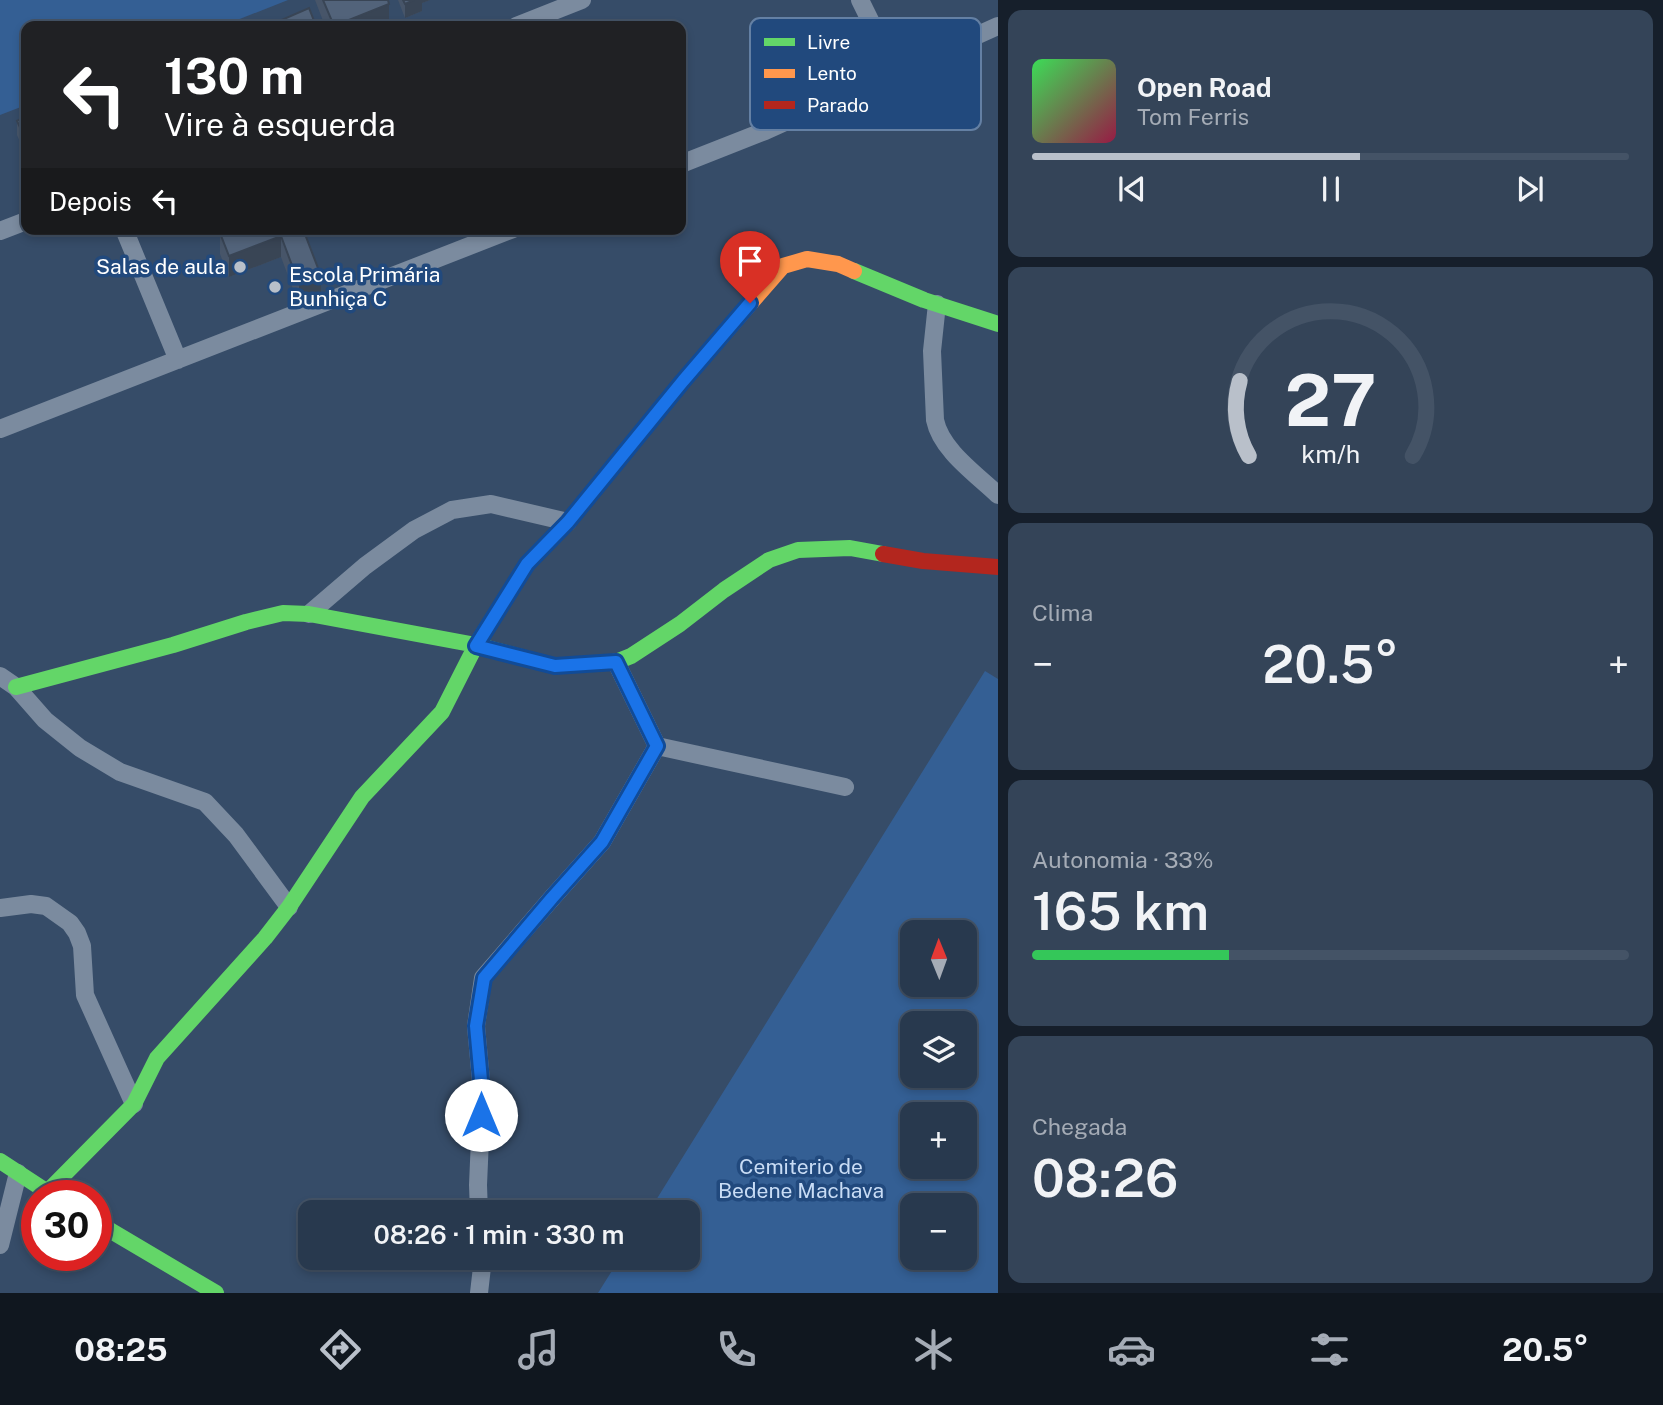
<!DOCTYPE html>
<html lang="pt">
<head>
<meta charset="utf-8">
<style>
  :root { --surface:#28394e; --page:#344458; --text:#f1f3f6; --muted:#a5acb6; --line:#445366; --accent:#b9c0ca }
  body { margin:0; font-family:"Public Sans",sans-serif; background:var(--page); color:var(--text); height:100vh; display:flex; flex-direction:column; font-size:26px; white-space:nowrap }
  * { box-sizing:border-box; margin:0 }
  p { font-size:23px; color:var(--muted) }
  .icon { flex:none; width:38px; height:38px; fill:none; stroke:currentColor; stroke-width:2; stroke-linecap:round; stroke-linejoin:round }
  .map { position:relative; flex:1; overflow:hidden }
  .details { display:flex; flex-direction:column; gap:10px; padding:10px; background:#161f2b; width:665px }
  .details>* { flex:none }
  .banner { position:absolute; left:21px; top:21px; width:665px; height:214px; border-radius:14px; box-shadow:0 4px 10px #0003,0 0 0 2px var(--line); background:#202124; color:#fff; overflow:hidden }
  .needle { width:46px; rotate:359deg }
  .tools { position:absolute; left:900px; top:920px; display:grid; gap:14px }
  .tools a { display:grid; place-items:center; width:77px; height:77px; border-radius:14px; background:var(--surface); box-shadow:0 4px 10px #0003,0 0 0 2px var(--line); font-size:35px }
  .speed { position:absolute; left:21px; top:1180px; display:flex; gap:14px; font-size:35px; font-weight:700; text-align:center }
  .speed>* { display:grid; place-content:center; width:91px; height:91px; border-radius:50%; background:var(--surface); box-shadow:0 4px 10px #0003,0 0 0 2px var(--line); line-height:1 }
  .speed .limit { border:10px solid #d22; background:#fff; color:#111 }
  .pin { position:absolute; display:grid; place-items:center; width:60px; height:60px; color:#fff; margin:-72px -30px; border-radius:50% 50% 50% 0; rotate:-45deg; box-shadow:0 0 7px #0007 }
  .pin .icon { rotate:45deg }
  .me { position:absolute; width:77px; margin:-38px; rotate:0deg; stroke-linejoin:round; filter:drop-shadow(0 0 5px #0008) }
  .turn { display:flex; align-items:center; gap:24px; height:147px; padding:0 28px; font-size:32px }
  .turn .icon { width:91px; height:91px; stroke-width:2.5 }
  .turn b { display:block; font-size:49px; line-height:60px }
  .then { display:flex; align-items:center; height:66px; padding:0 28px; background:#0003; gap:14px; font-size:26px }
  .big { font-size:52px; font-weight:600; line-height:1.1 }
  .details .card { flex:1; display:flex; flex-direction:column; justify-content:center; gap:10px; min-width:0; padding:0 24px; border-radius:14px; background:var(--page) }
  .details .dial { align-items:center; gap:0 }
  .dial svg { height:182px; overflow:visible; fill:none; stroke:var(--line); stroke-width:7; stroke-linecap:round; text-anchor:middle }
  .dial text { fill:var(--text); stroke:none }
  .song { display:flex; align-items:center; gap:21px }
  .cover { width:84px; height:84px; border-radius:10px; background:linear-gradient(135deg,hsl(130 70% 55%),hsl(340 70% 35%)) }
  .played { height:7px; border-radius:4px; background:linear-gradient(90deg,var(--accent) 55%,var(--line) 55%) }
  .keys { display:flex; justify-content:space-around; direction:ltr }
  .heat { display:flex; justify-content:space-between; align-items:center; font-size:38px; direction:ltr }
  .charge { height:10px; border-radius:5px; background:linear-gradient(90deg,#34c759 33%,var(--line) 0) }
  .trip { position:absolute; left:298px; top:1200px; width:402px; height:70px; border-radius:14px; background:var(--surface); box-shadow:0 4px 10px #0003,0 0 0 2px var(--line); font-weight:600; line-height:70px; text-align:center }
  .menu { display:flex; height:112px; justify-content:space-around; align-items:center; background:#10171f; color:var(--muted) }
  .menu .icon { width:49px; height:49px }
  .menu .current { color:var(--accent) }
  .menu b { font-size:32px; color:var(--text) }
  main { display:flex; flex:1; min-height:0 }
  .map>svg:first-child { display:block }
  .green { fill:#345f94; fill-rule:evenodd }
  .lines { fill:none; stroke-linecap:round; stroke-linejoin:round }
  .street { stroke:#7b8b9f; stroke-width:18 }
  .fast { stroke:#63d668; stroke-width:16 }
  .slow { stroke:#ff974d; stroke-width:16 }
  .jam { stroke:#b3261e; stroke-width:16 }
  .wall { fill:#475569 }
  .shaded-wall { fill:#394555 }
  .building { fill:#52637a; stroke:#394555; stroke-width:2 }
  .route-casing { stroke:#114b97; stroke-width:18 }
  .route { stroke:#1a73e8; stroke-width:12 }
  .poi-dot { fill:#b9c0ca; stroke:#21497d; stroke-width:2.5 }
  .labels { text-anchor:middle; stroke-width:7; stroke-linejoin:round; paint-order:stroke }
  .poi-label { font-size:21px; fill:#fff; stroke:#21497d; text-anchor:end }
  .park-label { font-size:21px; fill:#c8dcf5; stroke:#21497d }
  .key { fill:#21497d; stroke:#6480a4; stroke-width:2 }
  .key-label { font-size:19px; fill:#fff }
</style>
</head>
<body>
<main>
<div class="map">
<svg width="998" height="1293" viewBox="0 0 998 1293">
  <rect width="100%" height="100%" fill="#364c68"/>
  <path class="green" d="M0 0H288L222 26H26V105L0 115Z
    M985 671 998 679V1293H598L620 1258H688V1213H648ZM912 933H964V985H912ZM912 1024H964V1076H912ZM912 1115H964V1167H912ZM912 1206H964V1258H912Z"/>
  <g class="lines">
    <path class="street" d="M860 0 896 73
      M516 26 582 0
      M681 164 765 131 998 26
      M124 229 178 360
      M0 231 26 221
      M937 304 932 351 935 420C941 450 976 474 998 495
      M0 429 513 229
      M309 614 365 566 414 530 452 510 491 504 568 522
      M0 676 16 687 45 720 80 748 120 772 205 802 236 835 289 907
      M657 746 845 787
      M0 908 31 904 46 906 70 923 77 933 82 946 85 995 134 1104
      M479 1213 478 1185 482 1092 476 1026 483 978 552 898 602 842 657 746 616 662
      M0 1245 18 1173
      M479 1293 482 1267V1258"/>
    <path class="fast" d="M854 271 924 300 998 324
      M16 687 173 645 246 622 283 613 309 614 476 645 555 666 616 662 631 656 680 624 724 590 769 560 798 550 850 548 883 554
      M0 1161 52 1195
      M47 1192 134 1104 157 1058 265 938 289 907 362 797 442 712 476 645 527 564 568 522 625 452
      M96 1222 216 1293"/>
    <path class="slow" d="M625 452 683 381 783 266 807 259 838 264 854 271"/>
    <path class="jam" d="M883 554 923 561 998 567"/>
  </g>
  <path class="wall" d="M315 0H388L389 25 385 26H325Z
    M398 0H430L422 3V11L405 18Z
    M26 116V155L17 135V121Z
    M303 229 321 297 299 305 281 257 229 277 220 254V233Z"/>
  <path class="shaded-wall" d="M414 0H430L422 3V11L405 18V4Z
    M389 4V25L385 26H335Z
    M281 236V257L229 277V256Z
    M321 276V297L299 305V284Z"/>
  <path class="building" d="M323 0H388L389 4 334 26Z
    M403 0H414L405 4Z
    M309 8 316 26H271L270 25Z
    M26 116V140L17 121Z
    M230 229H303L321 276 299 284 281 236 229 256 220 233Z"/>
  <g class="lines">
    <defs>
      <path id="route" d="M481 1115 482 1091 476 1026 484 978 552 898 602 842 657 746 616 662 555 666 476 646 527 564 568 522 683 381 750 303"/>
    </defs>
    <use href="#route" class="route-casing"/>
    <use href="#route" class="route"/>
  </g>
  <g class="poi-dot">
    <circle cx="240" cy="267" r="7"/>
    <circle cx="275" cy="287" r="7"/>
  </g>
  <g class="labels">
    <g class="poi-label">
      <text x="226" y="274">Salas de aula</text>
      <text x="289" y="282" text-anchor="start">Escola Primária<tspan x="289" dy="24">Bunhiça C</tspan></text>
    </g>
    <g class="park-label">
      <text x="801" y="1174">Cemiterio de<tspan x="801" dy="24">Bedene Machava</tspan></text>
    </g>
  </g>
  <rect x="750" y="18" width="231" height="112" rx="10" class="key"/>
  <rect x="764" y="38" width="31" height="8" fill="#63d668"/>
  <rect x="764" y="69" width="31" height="9" fill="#ff974d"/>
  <rect x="764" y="101" width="31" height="8" fill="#b3261e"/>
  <g class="key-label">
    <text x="807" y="49">Livre</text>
    <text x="807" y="80">Lento</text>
    <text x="807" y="112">Parado</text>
  </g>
</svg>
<div class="tools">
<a><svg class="needle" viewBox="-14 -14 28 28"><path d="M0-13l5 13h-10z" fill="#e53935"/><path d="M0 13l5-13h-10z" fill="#a5acb6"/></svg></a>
<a><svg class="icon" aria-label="layers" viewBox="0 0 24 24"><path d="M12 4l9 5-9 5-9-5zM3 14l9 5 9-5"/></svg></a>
<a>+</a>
<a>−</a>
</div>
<div class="speed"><div class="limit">30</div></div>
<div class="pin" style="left:750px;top:303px;background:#d93025"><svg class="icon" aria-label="arrive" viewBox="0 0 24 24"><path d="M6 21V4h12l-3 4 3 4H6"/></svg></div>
<svg class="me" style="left:481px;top:1115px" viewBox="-20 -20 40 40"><circle r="19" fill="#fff"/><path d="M0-13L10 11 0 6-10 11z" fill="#1a73e8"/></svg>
<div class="trip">08:26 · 1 min · 330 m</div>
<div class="banner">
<div class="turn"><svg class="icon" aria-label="left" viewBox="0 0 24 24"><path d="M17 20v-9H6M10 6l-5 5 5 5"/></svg><div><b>130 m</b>Vire à esquerda</div></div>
<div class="then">Depois<svg class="icon" aria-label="left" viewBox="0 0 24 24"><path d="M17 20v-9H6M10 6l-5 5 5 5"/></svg></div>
</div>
</div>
<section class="details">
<div class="card">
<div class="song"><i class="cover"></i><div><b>Open Road</b><p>Tom Ferris</p></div></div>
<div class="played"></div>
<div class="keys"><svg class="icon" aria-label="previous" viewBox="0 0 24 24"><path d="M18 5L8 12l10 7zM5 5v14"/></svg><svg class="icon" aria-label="pause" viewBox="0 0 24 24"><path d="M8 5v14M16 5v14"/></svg><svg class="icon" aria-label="next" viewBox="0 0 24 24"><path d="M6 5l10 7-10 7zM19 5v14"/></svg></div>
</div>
<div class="card dial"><svg viewBox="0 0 100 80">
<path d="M14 69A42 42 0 1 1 86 69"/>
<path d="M14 69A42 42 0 0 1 10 36" stroke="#b9c0ca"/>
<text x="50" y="56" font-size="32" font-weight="700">27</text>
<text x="50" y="72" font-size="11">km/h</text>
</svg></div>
<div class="card"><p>Clima</p>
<div class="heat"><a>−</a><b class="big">20.5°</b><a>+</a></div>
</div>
<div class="card"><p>Autonomia · 33%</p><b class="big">165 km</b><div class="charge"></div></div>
<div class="card"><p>Chegada</p><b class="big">08:26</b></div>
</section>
</main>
<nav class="menu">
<b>08:25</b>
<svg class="icon current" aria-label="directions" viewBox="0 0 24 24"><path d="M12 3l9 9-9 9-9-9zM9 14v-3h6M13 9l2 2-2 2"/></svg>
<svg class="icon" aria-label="music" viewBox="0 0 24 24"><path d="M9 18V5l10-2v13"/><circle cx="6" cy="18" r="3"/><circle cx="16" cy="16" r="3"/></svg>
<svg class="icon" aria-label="phone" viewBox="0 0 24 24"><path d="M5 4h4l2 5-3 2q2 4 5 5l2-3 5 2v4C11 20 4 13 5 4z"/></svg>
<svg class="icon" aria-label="climate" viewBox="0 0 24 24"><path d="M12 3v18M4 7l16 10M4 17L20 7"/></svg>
<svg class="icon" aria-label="car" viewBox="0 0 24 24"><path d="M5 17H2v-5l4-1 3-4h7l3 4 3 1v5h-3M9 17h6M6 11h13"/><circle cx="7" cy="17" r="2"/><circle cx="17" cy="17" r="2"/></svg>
<svg class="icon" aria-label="filters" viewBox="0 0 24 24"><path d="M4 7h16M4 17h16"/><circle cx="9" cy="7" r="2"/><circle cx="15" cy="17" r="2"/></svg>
<b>20.5°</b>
</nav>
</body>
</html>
